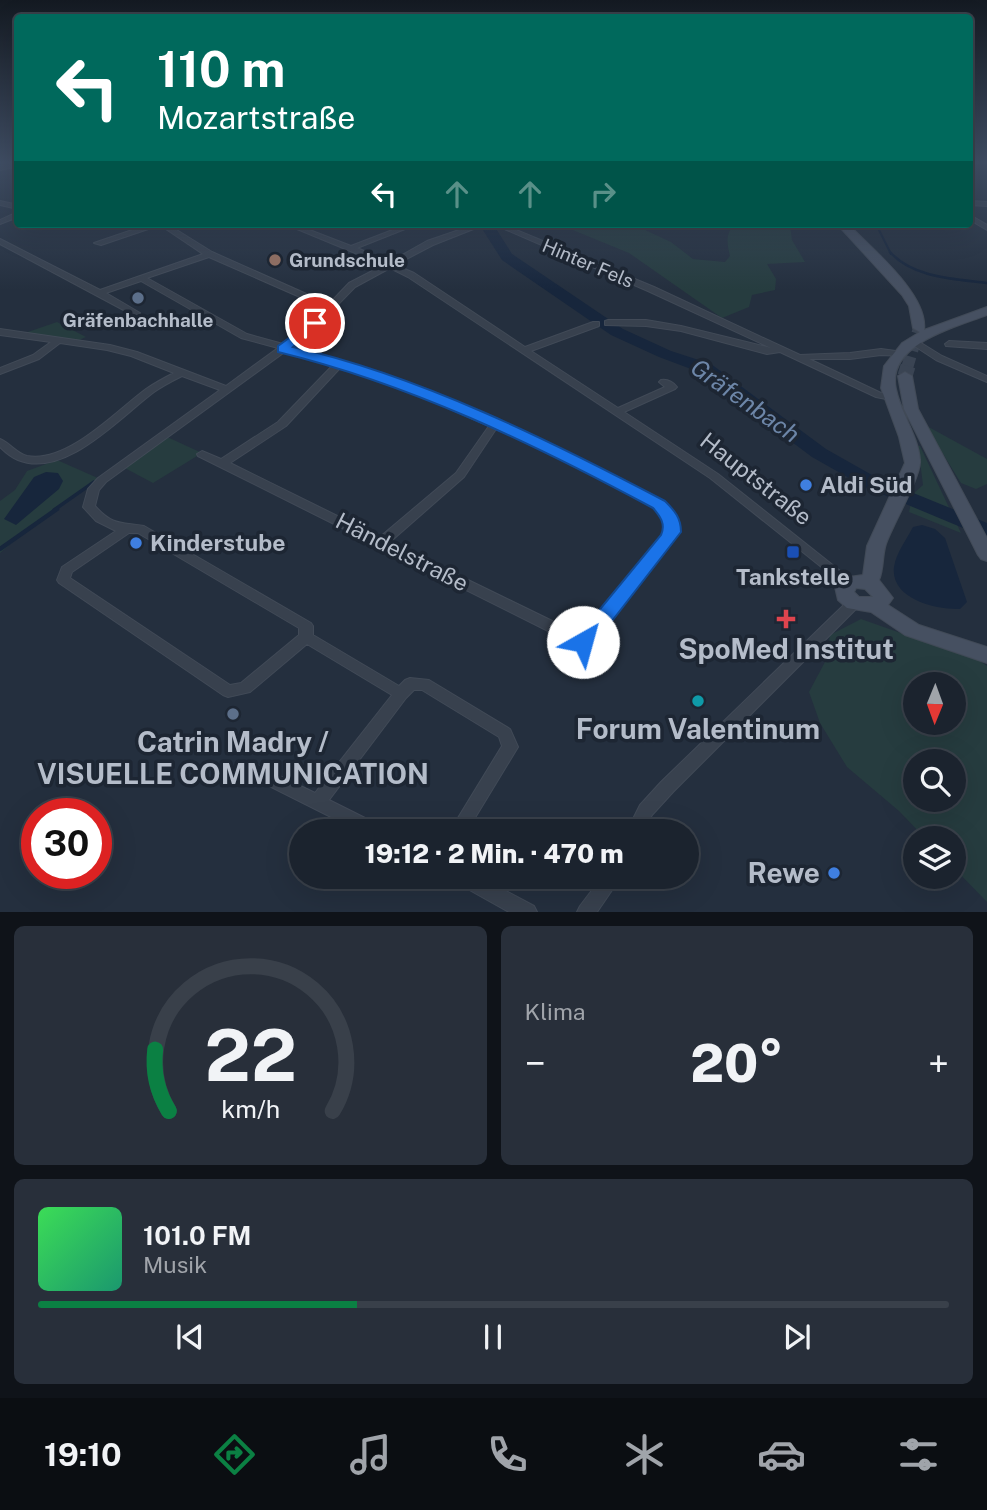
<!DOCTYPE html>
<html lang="de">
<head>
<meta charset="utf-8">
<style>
  :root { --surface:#1b232e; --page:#282f3a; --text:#f1f3f6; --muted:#a0a4aa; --line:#39404a; --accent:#0b8043 }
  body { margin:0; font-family:"Public Sans",sans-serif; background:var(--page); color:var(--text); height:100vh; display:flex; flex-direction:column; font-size:26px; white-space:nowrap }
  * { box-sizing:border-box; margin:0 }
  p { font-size:23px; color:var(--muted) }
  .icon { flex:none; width:38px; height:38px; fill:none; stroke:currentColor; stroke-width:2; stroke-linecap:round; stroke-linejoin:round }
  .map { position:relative; height:912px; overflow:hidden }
  .details { display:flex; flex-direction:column; gap:14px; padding:14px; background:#0f1319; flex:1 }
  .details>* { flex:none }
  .top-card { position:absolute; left:14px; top:14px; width:959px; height:214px; border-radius:7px; box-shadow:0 7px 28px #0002,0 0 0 2px var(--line); background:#00695c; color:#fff; overflow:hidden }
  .needle { width:46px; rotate:181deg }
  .buttons { position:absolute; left:903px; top:672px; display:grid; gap:14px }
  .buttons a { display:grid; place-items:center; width:63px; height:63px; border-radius:50%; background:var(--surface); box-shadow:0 7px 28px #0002,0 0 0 2px var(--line); font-size:35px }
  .speed { position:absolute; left:21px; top:798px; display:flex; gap:14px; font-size:35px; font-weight:700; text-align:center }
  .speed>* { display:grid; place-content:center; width:91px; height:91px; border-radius:50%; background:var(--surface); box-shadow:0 7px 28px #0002,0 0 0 2px var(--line); line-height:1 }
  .speed .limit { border:10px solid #d22; background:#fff; color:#111 }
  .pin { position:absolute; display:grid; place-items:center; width:60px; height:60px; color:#fff; margin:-30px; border:4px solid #fff; border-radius:50%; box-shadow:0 2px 7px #0007 }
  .me { position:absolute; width:77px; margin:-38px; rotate:38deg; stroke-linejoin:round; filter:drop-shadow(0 0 5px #0008) }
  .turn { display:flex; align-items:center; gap:24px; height:147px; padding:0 28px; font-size:32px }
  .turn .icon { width:91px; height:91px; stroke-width:2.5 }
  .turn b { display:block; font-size:49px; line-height:60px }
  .lanes { display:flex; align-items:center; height:66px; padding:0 28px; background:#0003; justify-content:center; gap:35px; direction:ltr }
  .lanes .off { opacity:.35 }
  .big { font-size:52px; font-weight:800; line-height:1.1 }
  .details .card { flex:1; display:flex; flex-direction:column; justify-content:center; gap:10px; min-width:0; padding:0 24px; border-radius:10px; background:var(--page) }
  .details .dial { align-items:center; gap:0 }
  .dial svg { height:182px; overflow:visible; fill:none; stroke:var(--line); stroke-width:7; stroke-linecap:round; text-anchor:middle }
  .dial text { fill:var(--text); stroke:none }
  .song { display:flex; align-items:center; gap:21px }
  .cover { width:84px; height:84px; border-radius:10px; background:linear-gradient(135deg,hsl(130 70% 55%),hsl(160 70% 35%)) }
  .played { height:7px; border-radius:4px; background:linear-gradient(90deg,var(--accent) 35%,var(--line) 35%) }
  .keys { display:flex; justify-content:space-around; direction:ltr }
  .heat { display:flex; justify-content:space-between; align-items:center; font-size:38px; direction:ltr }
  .details .tiles { flex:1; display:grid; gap:14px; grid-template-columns:1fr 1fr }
  .card:last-child { grid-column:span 2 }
  .trip { position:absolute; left:289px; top:819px; width:410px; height:70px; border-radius:35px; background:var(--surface); box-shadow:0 7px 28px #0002,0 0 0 2px var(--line); font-weight:800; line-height:70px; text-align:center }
  .dock { display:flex; height:112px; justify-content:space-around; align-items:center; background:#0b0e12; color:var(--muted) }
  .dock .icon { width:49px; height:49px }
  .dock .current { color:var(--accent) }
  .dock b { font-size:32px; color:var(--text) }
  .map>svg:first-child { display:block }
  .green { fill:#263c3f; fill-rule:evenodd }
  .water { fill:#17263c }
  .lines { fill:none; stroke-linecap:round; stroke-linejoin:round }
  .stream-far3 { stroke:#17263c; stroke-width:2 }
  .stream-far2 { stroke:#17263c; stroke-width:2.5 }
  .stream-far1 { stroke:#17263c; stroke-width:3.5 }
  .stream { stroke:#17263c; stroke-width:4.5 }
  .river { fill:#17263c; fill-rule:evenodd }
  .secondary-tunnel-far1 { stroke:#3a4453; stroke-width:12; stroke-dasharray:12 6; stroke-linecap:butt }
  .secondary-tunnel { stroke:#3a4453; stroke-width:15; stroke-dasharray:15 8; stroke-linecap:butt }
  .minor-casing { stroke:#414a57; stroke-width:2 }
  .secondary-casing { stroke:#414a57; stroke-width:2 }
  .minor { fill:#38414e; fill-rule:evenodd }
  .secondary { fill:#465061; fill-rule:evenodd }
  .route { fill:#1a73e8; stroke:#114b97; stroke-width:2 }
  .education-dot { fill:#8d6e63; stroke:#1d2633; stroke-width:2.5 }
  .service-dot { fill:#5c6f8a; stroke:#1d2633; stroke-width:2.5 }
  .shop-dot { fill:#3f7fe0; stroke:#1d2633; stroke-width:2.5 }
  .transit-dot { fill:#1a4fb4; stroke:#1d2633; stroke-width:2.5 }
  .health-dot { fill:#e0444e; stroke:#1d2633; stroke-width:2.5 }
  .culture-dot { fill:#0f9aa8; stroke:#1d2633; stroke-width:2.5 }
  .labels { text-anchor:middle; stroke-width:7; stroke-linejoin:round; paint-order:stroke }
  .far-poi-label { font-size:19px; font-weight:bold; fill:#b4bcc9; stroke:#1d2633; text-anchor:start }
  .far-street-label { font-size:19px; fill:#b4bcc9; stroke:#1d2633 }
  .street-label { font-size:23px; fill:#b4bcc9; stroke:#1d2633 }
  .poi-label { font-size:23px; font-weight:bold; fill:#b4bcc9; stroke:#1d2633; text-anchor:start }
  .water-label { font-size:24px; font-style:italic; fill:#6d86a8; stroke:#1d2633 }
  .near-poi-label { font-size:28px; font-weight:bold; fill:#b4bcc9; stroke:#1d2633 }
</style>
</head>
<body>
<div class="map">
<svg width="987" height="912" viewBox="0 0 987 912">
  <rect width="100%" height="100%" fill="#242f3e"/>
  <path class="green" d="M558 224H632L671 242 693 259 725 262 730 256C727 244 725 233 735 224H790L792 240 805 262 767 264 776 279 775 290 752 295 749 307 722 318 629 253Z
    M57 322 86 337 79 340 22 334Z
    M925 425 987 459V484L976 489 961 483Z
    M165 436 202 453 153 483 121 466Z
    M918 446H920L961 533 909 512 913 494 923 485Z
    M57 460 100 479 22 534 0 553V501L15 490 27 471Z
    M861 619 980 661 987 666V902L954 868V838H925L899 811 847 767 820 723 809 692 826 660 830 635ZM915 684H954V723H915ZM954 761V800H915V761Z"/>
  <path class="water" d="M46 472 58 473 63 481 59 489 16 525 4 519 34 477Z
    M922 525 935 529 945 538 967 602 960 609C936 610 890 599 894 567 896 553 907 539 913 527Z"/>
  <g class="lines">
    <path class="stream-far3" d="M876 224 891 254"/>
    <path class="stream-far2" d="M890 252C913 278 955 279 987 283"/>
    <path class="stream-far1" d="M54 510 94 482"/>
    <path class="stream" d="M0 549 57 509"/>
    <path class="river" d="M479 224H493L512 254 623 329 671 351 711 364 826 449 879 479 987 523V538L865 487 812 457 699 372 659 357 611 335 502 260Z"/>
    <path class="secondary-tunnel-far1" d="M907 368 919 328"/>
    <path class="secondary-tunnel" d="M905 376 908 366"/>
    <defs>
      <path id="minor" d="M18 162V166L0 170V166Z
        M0 201 18 205V209L0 205Z
        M970 201 987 202V206L970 205Z
        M18 212V217L0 224V220Z
        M970 215 987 225V230L970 220Z
        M150 224H167L212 252 329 304 349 283 384 265 285 224H294L351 246 403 226 402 224H410V227L357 248 390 262 427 241 468 227 465 224 476 226V228L433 245 395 265 414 273 525 347 593 322H599V326L531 351 618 408 665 387 659 382 661 380C667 379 673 382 677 387L675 389 624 412 718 474 854 582 852 585H844L710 478 408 277 390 268 355 287 318 325 291 346 343 361 414 386 579 458 663 501 675 517 678 532 592 640 606 647 608 651 606 655 601 656 596 655 198 456 197 454 202 451 221 459 278 422 333 365 286 351 106 482 99 490 95 506C113 526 121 522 144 526L311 623 313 626V635L399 686 405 680 410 678 429 680 510 729 518 747 467 831H450L502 746 499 737 422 690H414L406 698 329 800 381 826 383 831H359L249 776 247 771 249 766 255 764 315 793 392 695 307 644 250 692 228 697 223 695 59 583 57 580 62 567 116 531 96 521 83 507 88 489 98 478 220 390 182 376C172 381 162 386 154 392 119 418 65 479 18 460 11 457 5 452 0 447V439C10 443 16 453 27 456 67 464 116 411 146 389 155 383 164 378 174 373L131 356 107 350 60 343 39 359 0 374V368L33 355 51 342 0 335V329L110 345 137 352 226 386 278 348 241 338 141 281 106 293 140 313 136 315H133L0 244V239L2 240 100 290 203 254 160 225 101 245 94 243ZM209 257 325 308 312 321 283 344 247 334 147 278ZM341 367 408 390 489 426 456 473 380 537 230 463 286 426ZM496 429 571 462 655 507 663 517 666 531 581 635 390 542 464 477ZM129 533H138L299 628V635L241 683 230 685 70 578 72 572Z
        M493 224H502L654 287 800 355 850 353 881 349 903 352V356L881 355 850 359H809L881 393 894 395 896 397 891 400 876 397 780 352 767 354 681 331 646 326 605 325V321L608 320H646L681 326 771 348 648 291Z
        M913 338 942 356 987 376V382L936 360 910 343V339Z
        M949 341 987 343V349L946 346 945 344Z
        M854 598 859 600 860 603 859 606 673 792 652 815 643 831H627L640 805 661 782 849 600Z
        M454 877H480L534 906 537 912H509L457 883Z
        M602 877H621L597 912H577L580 906Z"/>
      <path id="secondary" d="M837 224H848C871 248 929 295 924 330L987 307V315C956 327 886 344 896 389 901 414 918 435 920 460 922 475 892 526 886 544 882 556 884 569 879 580L893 598 888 605 919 625 987 647V663L905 635 871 612 847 608 838 600 835 587 842 578 863 575 867 546 905 463 899 437 881 388 884 366 902 343 920 332 913 328 909 306 902 295ZM856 588 865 589 873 597H859L854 592Z
        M905 372 912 376 918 409 987 538V561L981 559 978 555 904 409 898 376Z"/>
    </defs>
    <use href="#minor" class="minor-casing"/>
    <use href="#secondary" class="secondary-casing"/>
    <use href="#minor" class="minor"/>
    <use href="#secondary" class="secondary"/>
  </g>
  <linearGradient id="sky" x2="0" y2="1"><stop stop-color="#141a22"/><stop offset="0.56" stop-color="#3f4d63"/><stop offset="1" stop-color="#3f4d63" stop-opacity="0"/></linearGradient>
  <rect width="987" height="290" fill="url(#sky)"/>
  <path class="route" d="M315 319 319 320V325L293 347C418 375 551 441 665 501 675 511 681 518 681 532L591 648 583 650 576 648 573 642 661 535C666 524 660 516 653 508 534 444 410 384 278 352V346Z"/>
  <circle class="education-dot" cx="275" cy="260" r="7"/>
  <g class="service-dot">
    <circle cx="138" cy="298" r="7"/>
    <circle cx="233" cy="714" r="7"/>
  </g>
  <g class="shop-dot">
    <circle cx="806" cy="485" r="7"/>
    <circle cx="136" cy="543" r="7"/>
    <circle cx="834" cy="873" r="7"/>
  </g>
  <rect class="transit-dot" x="786" y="545" width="14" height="14" rx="3.5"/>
  <path class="health-dot" d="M782.5 608.5h7v7h7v7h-7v7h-7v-7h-7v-7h7z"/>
  <circle class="culture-dot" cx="698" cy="701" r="7"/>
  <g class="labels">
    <g class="far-poi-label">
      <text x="289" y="267">Grundschule</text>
      <text x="138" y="327" text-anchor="middle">Gräfenbachhalle</text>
    </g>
    <g class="far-street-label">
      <text transform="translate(588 263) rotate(23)" y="7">Hinter Fels</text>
    </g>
    <g class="street-label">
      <text transform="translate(756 479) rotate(38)" y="8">Hauptstraße</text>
      <text transform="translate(402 552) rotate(27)" y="8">Händelstraße</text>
    </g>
    <g class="poi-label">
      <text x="820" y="493">Aldi Süd</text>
      <text x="150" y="551">Kinderstube</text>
      <text x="793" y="585" text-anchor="middle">Tankstelle</text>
    </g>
    <g class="water-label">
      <text transform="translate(745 401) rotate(35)" y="8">Gräfenbach</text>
    </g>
    <g class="near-poi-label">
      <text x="786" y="659">SpoMed Institut</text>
      <text x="698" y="739">Forum Valentinum</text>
      <text x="233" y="752">Catrin Madry /<tspan x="233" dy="32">VISUELLE COMMUNICATION</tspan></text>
      <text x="820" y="883" text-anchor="end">Rewe</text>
    </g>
  </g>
</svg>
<div class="buttons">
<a><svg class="needle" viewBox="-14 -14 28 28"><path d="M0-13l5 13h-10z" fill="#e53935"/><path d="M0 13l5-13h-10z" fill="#a0a4aa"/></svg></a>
<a><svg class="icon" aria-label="search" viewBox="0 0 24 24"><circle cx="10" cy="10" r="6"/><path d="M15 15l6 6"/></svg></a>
<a><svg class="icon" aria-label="layers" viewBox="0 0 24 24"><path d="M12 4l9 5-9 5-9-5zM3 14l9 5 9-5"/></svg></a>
</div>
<div class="speed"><div class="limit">30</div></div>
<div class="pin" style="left:315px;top:323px;background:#d93025"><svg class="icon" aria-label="arrive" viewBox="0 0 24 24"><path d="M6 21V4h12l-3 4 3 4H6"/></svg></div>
<svg class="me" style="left:583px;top:642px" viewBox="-20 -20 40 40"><circle r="19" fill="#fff"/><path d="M0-13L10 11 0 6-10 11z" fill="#1a73e8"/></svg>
<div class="trip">19:12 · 2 Min. · 470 m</div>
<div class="top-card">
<div class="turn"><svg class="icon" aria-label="left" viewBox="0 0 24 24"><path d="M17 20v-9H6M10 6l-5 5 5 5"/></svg><div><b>110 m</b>Mozartstraße</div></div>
<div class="lanes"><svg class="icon" aria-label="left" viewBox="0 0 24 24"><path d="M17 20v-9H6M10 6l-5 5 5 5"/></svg><svg class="icon off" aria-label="ahead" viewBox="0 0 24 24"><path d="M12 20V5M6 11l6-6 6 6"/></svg><svg class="icon off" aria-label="ahead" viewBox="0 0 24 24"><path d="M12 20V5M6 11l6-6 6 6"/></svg><svg class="icon off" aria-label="right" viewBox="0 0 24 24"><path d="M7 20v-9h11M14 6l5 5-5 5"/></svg></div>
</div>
</div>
<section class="details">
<div class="tiles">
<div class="card dial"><svg viewBox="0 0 100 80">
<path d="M14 69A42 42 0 1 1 86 69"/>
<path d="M14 69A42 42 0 0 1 8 42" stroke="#0b8043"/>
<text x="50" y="56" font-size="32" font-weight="700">22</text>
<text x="50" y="72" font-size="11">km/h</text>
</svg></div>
<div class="card"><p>Klima</p>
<div class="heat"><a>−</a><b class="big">20°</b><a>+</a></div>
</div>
<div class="card">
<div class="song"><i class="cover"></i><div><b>101.0 FM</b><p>Musik</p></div></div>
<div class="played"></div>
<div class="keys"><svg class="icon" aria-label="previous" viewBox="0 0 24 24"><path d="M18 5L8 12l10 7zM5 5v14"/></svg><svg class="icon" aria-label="pause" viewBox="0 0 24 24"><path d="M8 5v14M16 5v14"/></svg><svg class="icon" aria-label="next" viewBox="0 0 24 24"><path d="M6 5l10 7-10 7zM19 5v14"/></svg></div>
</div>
</div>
</section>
<nav class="dock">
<b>19:10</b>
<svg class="icon current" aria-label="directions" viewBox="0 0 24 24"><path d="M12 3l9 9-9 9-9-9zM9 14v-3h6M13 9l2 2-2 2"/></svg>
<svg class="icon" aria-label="music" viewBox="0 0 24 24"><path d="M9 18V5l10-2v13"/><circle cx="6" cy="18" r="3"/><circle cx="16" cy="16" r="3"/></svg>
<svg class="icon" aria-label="phone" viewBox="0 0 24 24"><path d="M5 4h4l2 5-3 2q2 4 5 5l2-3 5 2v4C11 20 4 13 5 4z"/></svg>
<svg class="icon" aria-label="climate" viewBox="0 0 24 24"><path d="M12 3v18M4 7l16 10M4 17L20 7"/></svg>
<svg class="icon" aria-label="car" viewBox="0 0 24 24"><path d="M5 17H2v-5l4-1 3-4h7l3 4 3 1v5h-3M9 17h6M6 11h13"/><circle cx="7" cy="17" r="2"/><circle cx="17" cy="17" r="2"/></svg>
<svg class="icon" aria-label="filters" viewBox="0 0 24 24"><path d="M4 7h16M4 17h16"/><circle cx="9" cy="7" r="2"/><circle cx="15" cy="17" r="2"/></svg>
</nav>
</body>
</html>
